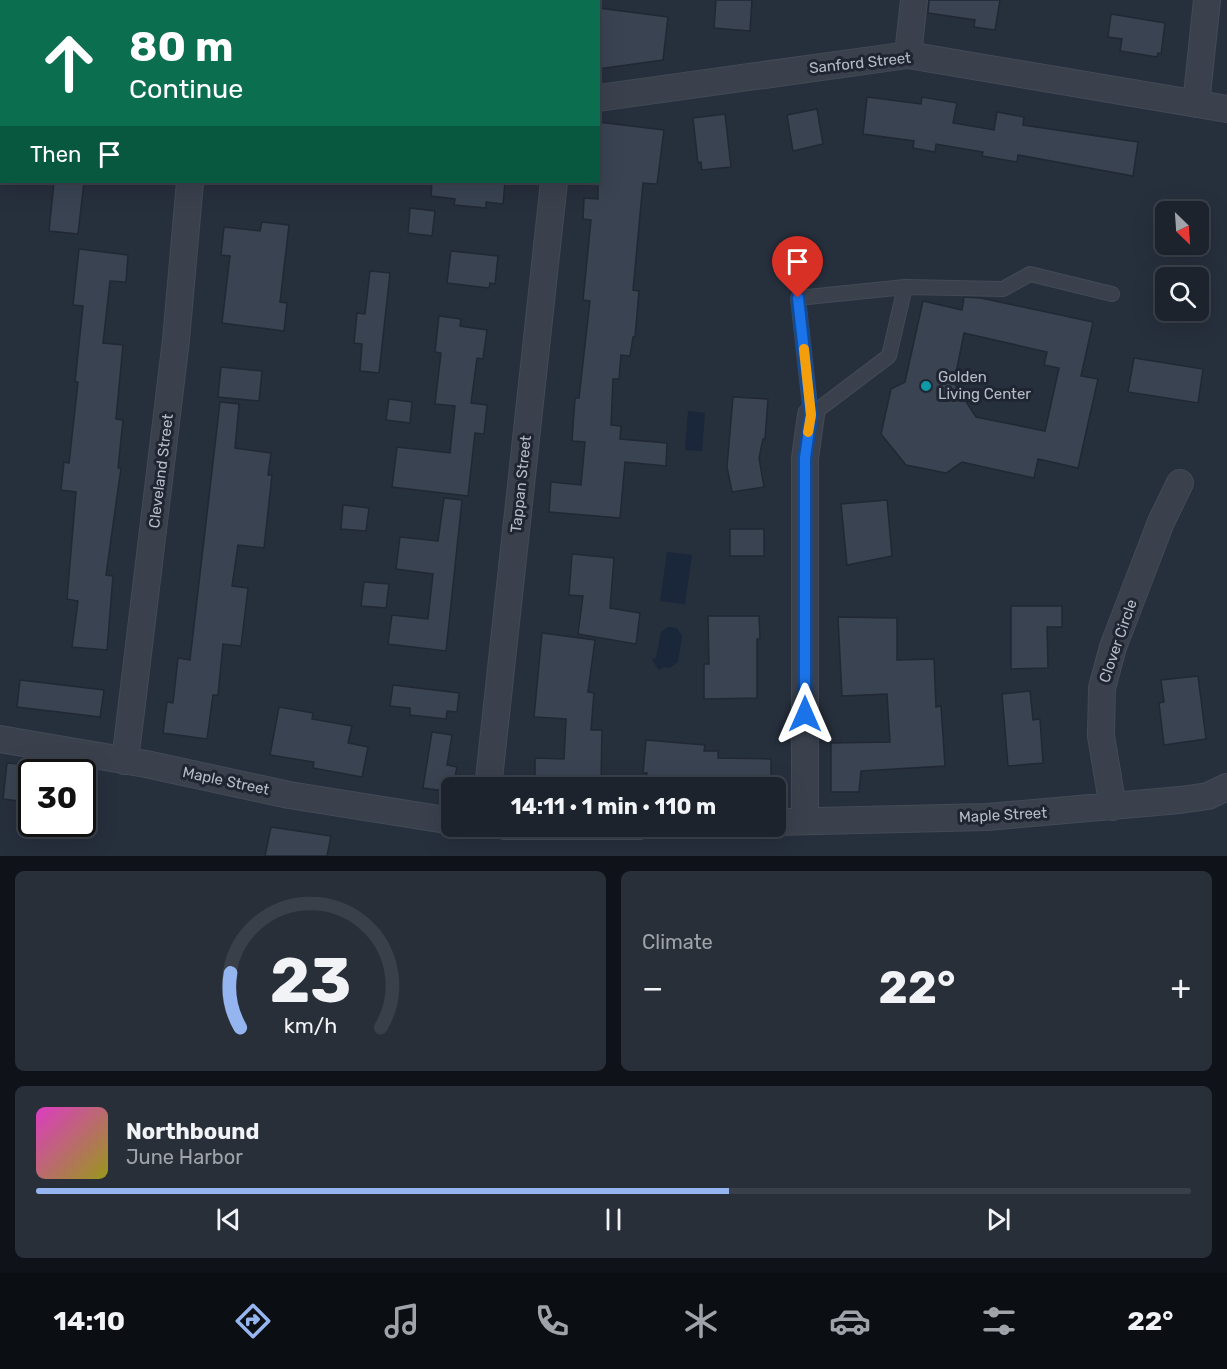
<!DOCTYPE html>
<html lang="en">
<head>
<meta charset="utf-8">
<style>
  :root { --surface:#1c232d; --page:#292f39; --text:#f1f3f6; --muted:#a0a4aa; --line:#3a4049; --accent:#94b5ef }
  body { margin:0; font-family:Rubik,sans-serif; background:var(--page); color:var(--text); height:100vh; display:flex; flex-direction:column; font-size:22px; white-space:nowrap }
  * { box-sizing:border-box; margin:0 }
  p { font-size:20px; color:var(--muted) }
  .icon { flex:none; width:33px; height:33px; fill:none; stroke:currentColor; stroke-width:2; stroke-linecap:round; stroke-linejoin:round }
  .map { position:relative; height:856px; overflow:hidden }
  .sheet { display:flex; flex-direction:column; gap:15px; padding:15px; background:#0f1319; flex:1 }
  .sheet>* { flex:none }
  .hud { position:absolute; left:0px; top:0px; width:600px; height:183px; box-shadow:0 6px 24px #0002,0 0 0 2px var(--line); background:#0b6e4f; color:#fff; overflow:hidden }
  .needle { width:39px; rotate:155deg }
  .tools { position:absolute; left:1155px; top:201px; display:grid; gap:12px }
  .tools a { display:grid; place-items:center; width:54px; height:54px; border-radius:9px; background:var(--surface); box-shadow:0 6px 24px #0002,0 0 0 2px var(--line); font-size:30px }
  .speed { position:absolute; left:18px; top:759px; display:flex; gap:12px; font-size:30px; font-weight:700; text-align:center }
  .speed>* { display:grid; place-content:center; width:78px; height:78px; border-radius:50%; background:var(--surface); box-shadow:0 6px 24px #0002,0 0 0 2px var(--line); line-height:1 }
  .speed .limit { border:3px solid #111; border-radius:9px; background:#fff; color:#111 }
  .pin { position:absolute; display:grid; place-items:center; width:51px; height:51px; color:#fff; margin:-62px -26px; border-radius:50% 50% 50% 0; rotate:-45deg; box-shadow:0 0 6px #0007 }
  .pin .icon { rotate:45deg }
  .me { position:absolute; width:66px; margin:-33px; rotate:0deg; stroke-linejoin:round; filter:drop-shadow(0 0 4px #0008) }
  .turn { display:flex; align-items:center; gap:21px; height:126px; padding:0 30px; font-size:27px }
  .turn .icon { width:78px; height:78px; stroke-width:2.5 }
  .turn b { display:block; font-size:42px; line-height:51px }
  .then { display:flex; align-items:center; height:57px; padding:0 30px; background:#0003; gap:12px; font-size:22px }
  .big { font-size:45px; font-weight:700; line-height:1.1 }
  .sheet .widget { flex:1; display:flex; flex-direction:column; justify-content:center; gap:9px; min-width:0; padding:0 21px; border-radius:9px; background:var(--page) }
  .sheet .dial { align-items:center; gap:0 }
  .dial svg { height:156px; overflow:visible; fill:none; stroke:var(--line); stroke-width:7; stroke-linecap:round; text-anchor:middle }
  .dial text { fill:var(--text); stroke:none }
  .song { display:flex; align-items:center; gap:18px }
  .cover { width:72px; height:72px; border-radius:9px; background:linear-gradient(135deg,hsl(310 70% 55%),hsl(60 70% 35%)) }
  .played { height:6px; border-radius:3px; background:linear-gradient(90deg,var(--accent) 60%,var(--line) 60%) }
  .keys { display:flex; justify-content:space-around; direction:ltr }
  .heat { display:flex; justify-content:space-between; align-items:center; font-size:33px; direction:ltr }
  .sheet .tiles { flex:1; display:grid; gap:15px; grid-template-columns:1fr 1fr }
  .widget:last-child { grid-column:span 2 }
  .trip { position:absolute; left:441px; top:777px; width:345px; height:60px; border-radius:9px; background:var(--surface); box-shadow:0 6px 24px #0002,0 0 0 2px var(--line); font-weight:700; line-height:60px; text-align:center }
  .menu { display:flex; height:96px; justify-content:space-around; align-items:center; background:#0b0e12; color:var(--muted) }
  .menu .icon { width:42px; height:42px }
  .menu .on { color:var(--accent) }
  .menu b { font-size:27px; color:var(--text) }
  .map>svg:first-child { display:block }
  .water { fill:#1a2639 }
  .building { fill:#394352; stroke:#212834; stroke-width:1.5; fill-rule:evenodd }
  .lines { fill:none; stroke-linecap:round; stroke-linejoin:round }
  .service-casing { stroke:#434a56; stroke-width:16 }
  .minor-casing { stroke:#434a56; stroke-width:28 }
  .service { stroke:#3a414d; stroke-width:14 }
  .minor { stroke:#3a414d; stroke-width:26 }
  .route-casing { stroke:#114b97; stroke-width:15 }
  .route { stroke:#1a73e8; stroke-width:10 }
  .slow { stroke:#f59e0b; stroke-width:10 }
  .culture-dot { fill:#0f9aa8; stroke:#1f2632; stroke-width:2 }
  .labels { text-anchor:middle; stroke-width:6; stroke-linejoin:round; paint-order:stroke }
  .street-label { font-size:15px; fill:#b6bdc8; stroke:#1f2632 }
  .poi-label { font-size:15px; fill:#b6bdc8; stroke:#1f2632; text-anchor:start }
</style>
</head>
<body>
<div class="map">
<svg width="1227" height="856" viewBox="0 0 1227 856">
  <rect width="100%" height="100%" fill="#262f3c"/>
  <path class="water" d="M688 411 705 413 702 451 685 450Z
    M667 552 692 555 685 604 660 601Z
    M668 627 677 628 682 636 678 662 670 668 664 667 659 670 652 660 656 657 661 632Z"/>
  <path class="building" d="M716 0H752L750 31 714 28Z
    M929 0H1000L995 30 974 27 975 20 928 13Z
    M598 8 668 17 663 60 598 69Z
    M1111 14 1165 23 1161 54 1158 53 1157 57 1120 51 1122 39 1108 37Z
    M867 97 921 104 922 97 957 103 953 123 994 130 997 112 1024 117 1023 125 1138 142 1133 176 1018 155 1017 162 982 156 983 152 936 144 935 152 913 148 914 141 863 134Z
    M817 109 823 144 793 151 787 115Z
    M725 114 731 167 702 170 701 162 698 163 693 118Z
    M598 122 664 130 657 184 643 183 633 290 639 291 635 337H633L630 356 621 355 619 379H613L611 425 621 426 620 439 667 443 666 466 625 462 620 518 549 512 551 482 581 485 585 442 572 441 575 398H579L590 301 583 300 591 220 583 219 584 198 598 199Z
    M54 182H84L78 234 49 231Z
    M432 182H505L503 204 486 202V208L454 205 455 199 431 196Z
    M410 208 435 211 432 236 408 233Z
    M262 222 289 225 280 302 287 303 284 331 222 323 230 256 221 255 224 227 260 231Z
    M79 249 128 255 126 282 110 281 103 343 123 345 116 419 123 420 118 468H121L106 575 113 576 107 650 72 647 78 601 67 599 76 492 61 490 64 462 69 463 78 382H75L83 306 73 305Z
    M451 251 498 256 495 284 490 283 489 288 447 283Z
    M370 271 390 273 379 373 360 371 362 344 354 343 357 313 365 314Z
    M964 297 981 298 1093 322 1081 376 1098 379 1078 468 1038 459 1034 478 962 462 946 473 906 465 881 434 891 389 905 382 923 301 962 310ZM964 333 1047 352 1044 365 1059 368 1045 431 976 417 954 383Z
    M439 316 461 319 460 326 487 330 483 359 477 358 471 403 487 405 484 434 475 433 468 496 392 487 397 447 450 453 455 406 435 404 441 353 435 352Z
    M1134 358 1203 369 1198 403 1128 392Z
    M221 367 262 371 259 401 218 397Z
    M733 397 768 399 765 439H763L759 458 764 487 732 492 727 467Z
    M389 399 412 402 410 423 386 420Z
    M220 402 239 404 235 448 271 453 268 475H272L264 548 238 545 232 586 248 588 241 646 223 644 218 695H213L207 739 163 733 167 702 173 703 178 658 190 660Z
    M444 498 462 500 446 651 388 644 392 615 428 619 433 574 396 569 400 537 438 541Z
    M887 500 892 556 847 565 841 504Z
    M343 505 369 508 366 531 341 529Z
    M730 529H764V556H730Z
    M572 554 614 558 610 608 640 613 636 644 578 634 583 596 569 595Z
    M364 582 389 584 386 608 361 606Z
    M1011 606H1062V627H1047L1048 668 1011 669Z
    M708 616H759L760 639H757V698L704 699V664H709Z
    M838 617 897 618V660L934 659 936 707 941 706 945 766 861 771 859 792H831V743L890 742 887 694 842 696Z
    M542 633 595 640 588 692 594 693 591 730H602L601 781 567 780V788H535V758L564 759 566 719 534 717Z
    M1198 676 1206 739 1164 745 1159 703 1164 702 1161 680Z
    M20 680 104 690 100 717 17 707Z
    M393 685 459 693 457 712 447 711 446 719 410 715V708L390 706Z
    M1030 691 1033 720 1040 719 1043 763 1008 766 1002 694Z
    M279 707 313 713 312 719 352 726 348 743 368 747 362 777 313 768 314 762 270 755Z
    M432 732 452 735 447 765 457 767 452 792 423 788Z
    M646 740 705 745 704 751H718V758L771 759V788H646L647 773H643Z
    M7 763 32 765V792H28L27 802 3 799Z
    M271 827 331 836 327 856H265Z"/>
  <g class="lines">
    <defs>
      <path id="service" d="M811 415 798 298 905 287 1003 289 1030 274 1112 294
        M811 415 889 356 905 287"/>
      <path id="minor" d="M209 2V0
        M574 2V0
        M908 55 914 0
        M0 58H2
        M598 98 908 55 1227 109
        M1196 104 1207 0
        M0 739 146 764 289 795 452 821
        M125 761 176 340 190 182
        M488 788 554 182
        M1113 807 1101 736 1102 688 1113 647 1161 522 1180 483
        M805 821V458L811 415
        M776 822 987 817 1180 800 1208 796 1227 787
        M505 826H639"/>
    </defs>
    <use href="#service" class="service-casing"/>
    <use href="#minor" class="minor-casing"/>
    <use href="#service" class="service"/>
    <use href="#minor" class="minor"/>
  </g>
  <g class="lines">
    <defs>
      <path id="route" d="M798 298 811 415 805 458V714"/>
    </defs>
    <use href="#route" class="route-casing"/>
    <use href="#route" class="route"/>
    <path class="slow" d="M804 349 811 415 808 432"/>
  </g>
  <circle class="culture-dot" cx="926" cy="386" r="6"/>
  <g class="labels">
    <g class="street-label">
      <text transform="translate(860 63) rotate(-6)" y="5">Sanford Street</text>
      <text transform="translate(161 471) rotate(-83)" y="5">Cleveland Street</text>
      <text transform="translate(521 484) rotate(-84)" y="5">Tappan Street</text>
      <text transform="translate(1118 641) rotate(-71)" y="5">Clover Circle</text>
      <text transform="translate(226 781) rotate(12)" y="5">Maple Street</text>
      <text transform="translate(1003 815) rotate(-3)" y="5">Maple Street</text>
    </g>
    <g class="poi-label">
      <text x="938" y="382">Golden<tspan x="938" dy="17">Living Center</tspan></text>
    </g>
  </g>
</svg>
<div class="tools">
<a><svg class="needle" viewBox="-14 -14 28 28"><path d="M0-13l5 13h-10z" fill="#e53935"/><path d="M0 13l5-13h-10z" fill="#a0a4aa"/></svg></a>
<a><svg class="icon" aria-label="search" viewBox="0 0 24 24"><circle cx="10" cy="10" r="6"/><path d="M15 15l6 6"/></svg></a>
</div>
<div class="speed"><div class="limit">30</div></div>
<div class="pin" style="left:798px;top:298px;background:#d93025"><svg class="icon" aria-label="arrive" viewBox="0 0 24 24"><path d="M6 21V4h12l-3 4 3 4H6"/></svg></div>
<svg class="me" style="left:805px;top:714px" viewBox="-20 -20 40 40"><path d="M0-17L14 15 0 8-14 15z" fill="#1a73e8" stroke="#fff" stroke-width="4"/></svg>
<div class="trip">14:11 · 1 min · 110 m</div>
<div class="hud">
<div class="turn"><svg class="icon" aria-label="ahead" viewBox="0 0 24 24"><path d="M12 20V5M6 11l6-6 6 6"/></svg><div><b>80 m</b>Continue</div></div>
<div class="then">Then<svg class="icon" aria-label="arrive" viewBox="0 0 24 24"><path d="M6 21V4h12l-3 4 3 4H6"/></svg></div>
</div>
</div>
<section class="sheet">
<div class="tiles">
<div class="widget dial"><svg viewBox="0 0 100 80">
<path d="M14 69A42 42 0 1 1 86 69"/>
<path d="M14 69A42 42 0 0 1 9 41" stroke="#94b5ef"/>
<text x="50" y="56" font-size="32" font-weight="700">23</text>
<text x="50" y="72" font-size="11">km/h</text>
</svg></div>
<div class="widget"><p>Climate</p>
<div class="heat"><a>−</a><b class="big">22°</b><a>+</a></div>
</div>
<div class="widget">
<div class="song"><i class="cover"></i><div><b>Northbound</b><p>June Harbor</p></div></div>
<div class="played"></div>
<div class="keys"><svg class="icon" aria-label="previous" viewBox="0 0 24 24"><path d="M18 5L8 12l10 7zM5 5v14"/></svg><svg class="icon" aria-label="pause" viewBox="0 0 24 24"><path d="M8 5v14M16 5v14"/></svg><svg class="icon" aria-label="next" viewBox="0 0 24 24"><path d="M6 5l10 7-10 7zM19 5v14"/></svg></div>
</div>
</div>
</section>
<nav class="menu">
<b>14:10</b>
<svg class="icon on" aria-label="directions" viewBox="0 0 24 24"><path d="M12 3l9 9-9 9-9-9zM9 14v-3h6M13 9l2 2-2 2"/></svg>
<svg class="icon" aria-label="music" viewBox="0 0 24 24"><path d="M9 18V5l10-2v13"/><circle cx="6" cy="18" r="3"/><circle cx="16" cy="16" r="3"/></svg>
<svg class="icon" aria-label="phone" viewBox="0 0 24 24"><path d="M5 4h4l2 5-3 2q2 4 5 5l2-3 5 2v4C11 20 4 13 5 4z"/></svg>
<svg class="icon" aria-label="climate" viewBox="0 0 24 24"><path d="M12 3v18M4 7l16 10M4 17L20 7"/></svg>
<svg class="icon" aria-label="car" viewBox="0 0 24 24"><path d="M5 17H2v-5l4-1 3-4h7l3 4 3 1v5h-3M9 17h6M6 11h13"/><circle cx="7" cy="17" r="2"/><circle cx="17" cy="17" r="2"/></svg>
<svg class="icon" aria-label="filters" viewBox="0 0 24 24"><path d="M4 7h16M4 17h16"/><circle cx="9" cy="7" r="2"/><circle cx="15" cy="17" r="2"/></svg>
<b>22°</b>
</nav>
</body>
</html>
